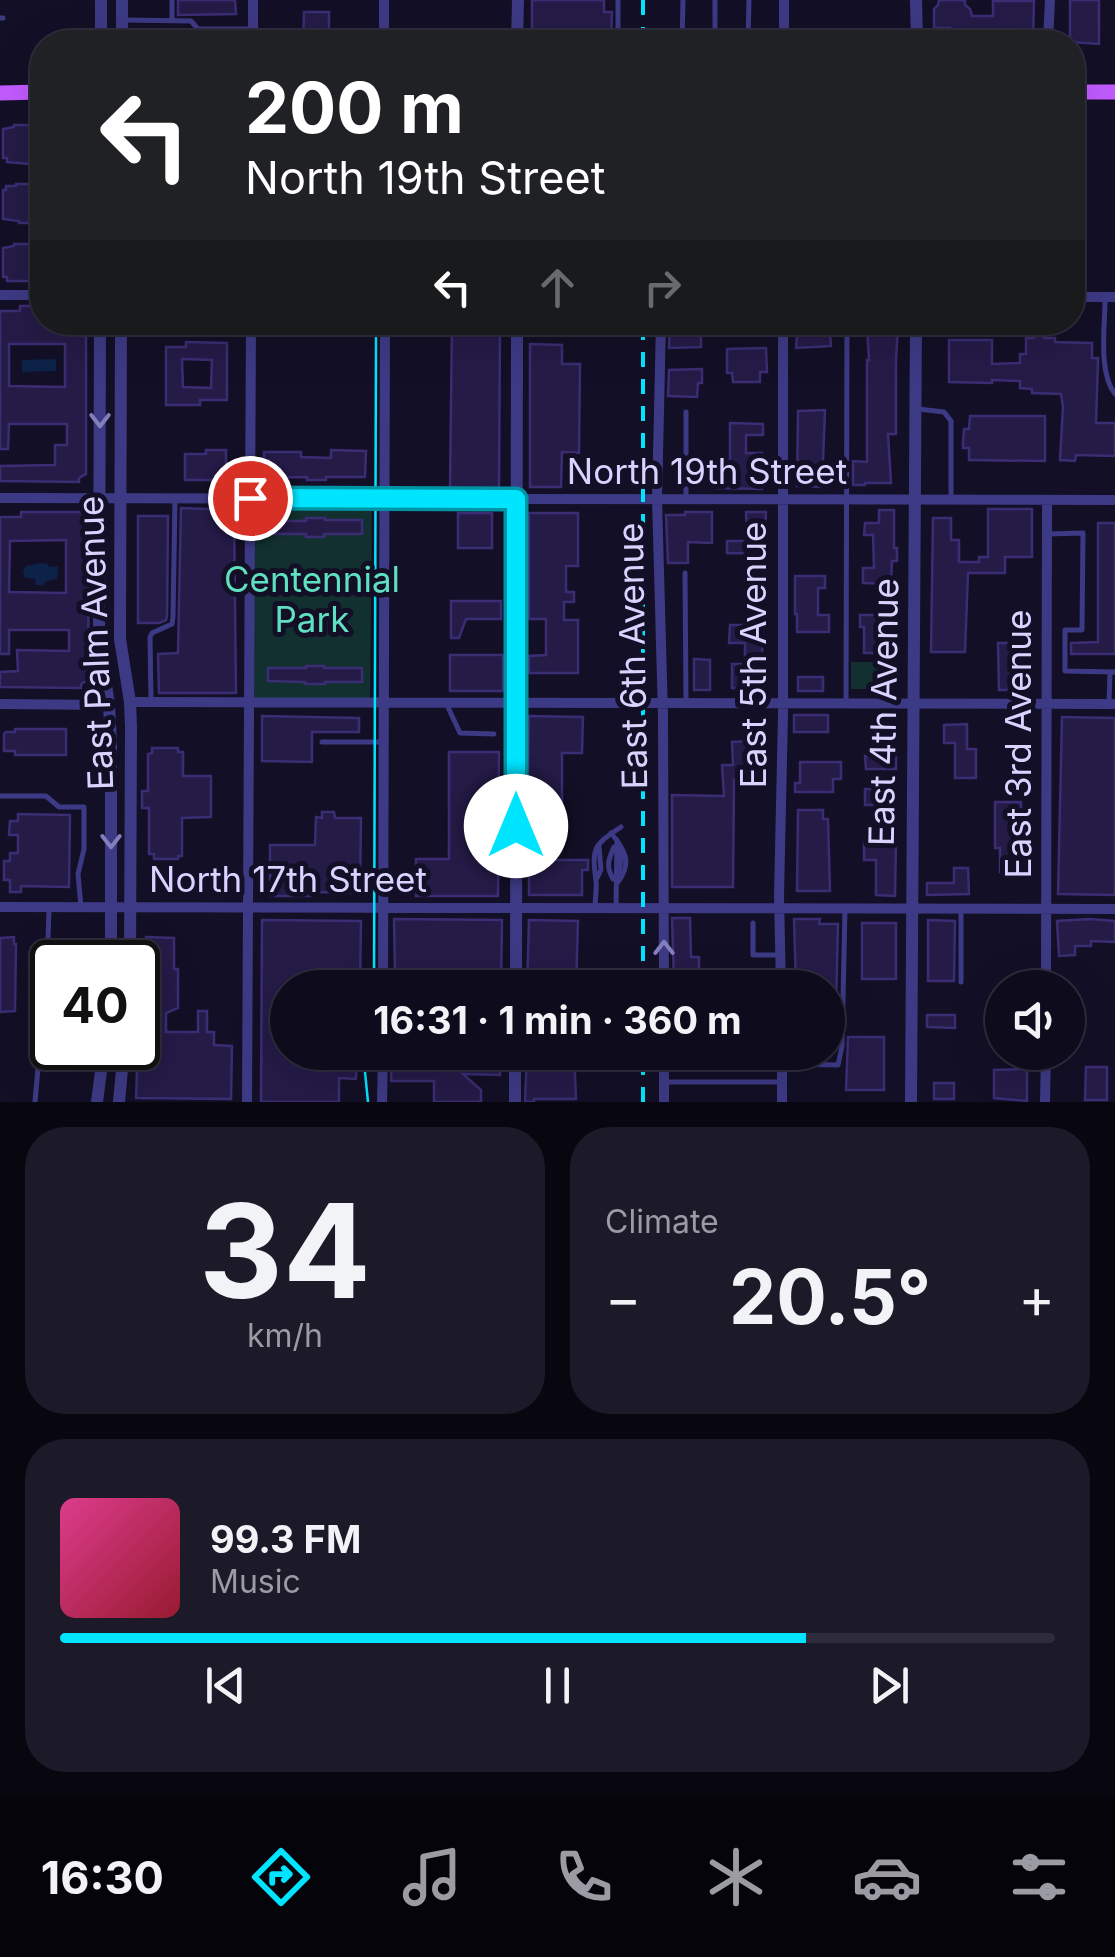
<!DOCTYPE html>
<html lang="en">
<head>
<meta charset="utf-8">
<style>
  :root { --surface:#0e0b1c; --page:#1c1929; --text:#f1f3f6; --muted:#9b9ba3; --line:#2e2b3b; --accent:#00e5ff }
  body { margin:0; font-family:Inter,sans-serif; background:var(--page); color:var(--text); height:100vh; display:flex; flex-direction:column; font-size:38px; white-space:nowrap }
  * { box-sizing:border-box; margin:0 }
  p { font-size:32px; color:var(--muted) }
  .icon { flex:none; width:55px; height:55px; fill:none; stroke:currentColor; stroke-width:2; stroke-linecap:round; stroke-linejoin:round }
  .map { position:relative; height:1102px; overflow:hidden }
  .panel { display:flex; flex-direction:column; gap:25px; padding:25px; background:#08060f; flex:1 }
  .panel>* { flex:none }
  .top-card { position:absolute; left:30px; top:30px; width:1055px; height:305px; border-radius:40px; box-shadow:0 10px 40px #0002,0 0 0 2px var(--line); background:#202124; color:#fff; overflow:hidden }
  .fabs { position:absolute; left:985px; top:970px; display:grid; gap:20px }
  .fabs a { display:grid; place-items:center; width:100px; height:100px; border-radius:50%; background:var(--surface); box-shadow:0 10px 40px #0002,0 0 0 2px var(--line); font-size:50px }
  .speed { position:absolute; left:30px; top:940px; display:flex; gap:20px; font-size:50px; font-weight:700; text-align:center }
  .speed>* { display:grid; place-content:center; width:130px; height:130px; border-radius:50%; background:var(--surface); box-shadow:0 10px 40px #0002,0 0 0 2px var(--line); line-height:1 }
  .speed .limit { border:5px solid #111; border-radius:15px; background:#fff; color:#111 }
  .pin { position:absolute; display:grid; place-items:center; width:85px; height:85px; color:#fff; margin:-42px; border:5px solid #fff; border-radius:50%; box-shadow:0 2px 10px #0007 }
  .me { position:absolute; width:110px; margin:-55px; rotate:0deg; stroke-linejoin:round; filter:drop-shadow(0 0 8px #0008) }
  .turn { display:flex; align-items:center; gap:35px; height:210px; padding:0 50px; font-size:45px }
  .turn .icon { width:130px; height:130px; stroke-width:2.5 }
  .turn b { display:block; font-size:70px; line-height:85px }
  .lanes { display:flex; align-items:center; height:95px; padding:0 50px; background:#0003; justify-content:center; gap:50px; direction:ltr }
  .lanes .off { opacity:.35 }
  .big { font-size:75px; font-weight:700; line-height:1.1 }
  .panel .widget { flex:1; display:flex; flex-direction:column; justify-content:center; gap:15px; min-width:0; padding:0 35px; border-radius:40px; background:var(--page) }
  .panel .dial { align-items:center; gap:0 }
  .dial b { font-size:130px; line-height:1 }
  .song { display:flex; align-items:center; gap:30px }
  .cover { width:120px; height:120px; border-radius:15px; background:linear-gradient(135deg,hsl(330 70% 55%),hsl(350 70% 35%)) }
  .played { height:10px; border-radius:5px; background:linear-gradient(90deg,var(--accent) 75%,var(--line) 75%) }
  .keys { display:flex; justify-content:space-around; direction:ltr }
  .heat { display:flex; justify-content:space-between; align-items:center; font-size:55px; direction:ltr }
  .panel .tiles { flex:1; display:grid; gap:25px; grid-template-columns:1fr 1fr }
  .widget:last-child { grid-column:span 2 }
  .trip { position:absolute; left:270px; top:970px; width:575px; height:100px; border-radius:50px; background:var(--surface); box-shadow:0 10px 40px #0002,0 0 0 2px var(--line); font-weight:700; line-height:100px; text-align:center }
  .tab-bar { display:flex; height:160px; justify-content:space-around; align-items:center; background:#06040b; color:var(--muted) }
  .tab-bar .icon { width:70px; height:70px }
  .tab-bar .selected { color:var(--accent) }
  .tab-bar b { font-size:45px; color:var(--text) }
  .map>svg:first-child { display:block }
  .green { fill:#12302f }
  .water { fill:#0c2248 }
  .building { fill:#241b47; stroke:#3b2d73; stroke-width:2.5; fill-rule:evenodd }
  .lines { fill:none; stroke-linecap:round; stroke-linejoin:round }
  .service { stroke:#3d3a85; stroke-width:5 }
  .minor { stroke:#3d3a85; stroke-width:10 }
  .tertiary { stroke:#3d3a85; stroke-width:12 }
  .primary { stroke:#c25bff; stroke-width:15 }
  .tram { stroke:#00e5ff; stroke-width:2.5 }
  .rail { stroke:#00e5ff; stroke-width:4; stroke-dasharray:15 12; stroke-linecap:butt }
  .oneway { stroke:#837fbc }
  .route-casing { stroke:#0095a6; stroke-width:25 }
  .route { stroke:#00e5ff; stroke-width:18 }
  .labels { text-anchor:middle; stroke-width:10; stroke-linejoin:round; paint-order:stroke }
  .street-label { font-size:35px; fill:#d9d4ff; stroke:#130f26 }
  .park-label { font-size:35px; fill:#5fe0c0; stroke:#130f26 }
</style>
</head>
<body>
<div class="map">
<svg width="1115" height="1102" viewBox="0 0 1115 1102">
  <rect width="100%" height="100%" fill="#130f26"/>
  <path class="green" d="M253 500 372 502 370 699 253 700Z
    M851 662H896L895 689H851Z"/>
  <path class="water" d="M56 359V371L22 372V360Z
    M41 563 48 564 49 567 58 566 57 579 45 581 44 585H36L35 579 25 578 23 572 26 566Z"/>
  <path class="building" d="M178 0H235L236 14 178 15Z
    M532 0H604V12H612L611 42H532Z
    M939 0H965V5L970 9 972 16H993V1H1034L1033 41 950 42V28H934V9L938 5Z
    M1070 0H1099V44L1070 42Z
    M304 12H329V42H303Z
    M851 32 882 33 881 42H850Z
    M14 125H42V165L7 162V158H3V129L14 127Z
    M16 184H42V223H19V221L3 219V190H6V186H16Z
    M14 244H42V281H7V277H3V248L14 246Z
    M20 306H42V322H86V474L79 478V482L0 481V466L55 465V445H67V424H9L8 449H0V311H20ZM9 344H65V387L9 386Z
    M452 322H500L499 488H450Z
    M670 322H696V334H701V347L669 348Z
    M798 322H829L831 346 796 348Z
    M898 324 896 359V434H888L891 483H865V485H853V461L867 462V360H869L867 325Z
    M1035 332 1044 333V338H1055V342L1092 343V358H1098V360L1096 423H1115V456L1076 455 1075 461 1060 460 1063 407 1061 394 1032 393V389L1020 388V381L992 380V383L949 382V340H992V364L1020 363V354H1026V338H1034Z
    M186 342 227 343V400H200V405H166V347H186ZM182 359 212 360 211 388 183 387Z
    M530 344 562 345V364H580L579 453 562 452 561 487H530Z
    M766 348 767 372H760V382H733L732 373H727V349Z
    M702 369V383H698L697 397 668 396 669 370Z
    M825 410 822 487 797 486 798 411Z
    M970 416H1045V461L969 460V448H963V442L964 429H969Z
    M730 423 763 424V435H746V453H762V489L716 488V462H728L730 458Z
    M206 450H226V480H185V454H206Z
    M331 450 366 451 365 477H326V480H307V477L264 478V452H301V457L331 458Z
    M181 508 234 510 236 693H159L158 654 178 653Z
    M988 509H1032V557H1005V573H968L965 652H931L933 518H951V540H959V562H979V557H988Z
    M879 510H894V548H897V561H892L891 584 863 583V568H874L873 535H864L865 523H879Z
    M21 512H83L89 516 88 680 81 684V688L0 687V672L18 671 17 650 69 651V630H9V654H0V517H21ZM66 540V593L9 592 10 541Z
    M685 512H712V543L688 542V563H668L666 515H685Z
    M746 512H766L764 554 727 553V541H747Z
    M458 513H492V548H458Z
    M529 513H578V566H566V592H574V602H564V620H578V673H529V656L546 655V619H529Z
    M138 516H168L167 616 166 620 159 623H138Z
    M306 518H325V520H362V534H324V537H306V534H269V521H306Z
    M1098 523H1115V654H1071V643L1098 642Z
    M795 576H825V588H818V615H829V632H797V614H795Z
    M451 601H501V619H466L459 638H451Z
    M860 615H898L897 653H864V627H860Z
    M730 625H763L761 689 732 688V664H745V643H729Z
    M998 643H1030V690H999Z
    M450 655H503V691H450Z
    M694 659 710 660V690H694Z
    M306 666H324V668H362V682H325V684H305V682L268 681V668H306Z
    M798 677H823V691H798Z
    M794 715H828V732H794Z
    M262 716 359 718V732H312V762L262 761Z
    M529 716 583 717 582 753H562V825H527Z
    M1062 717 1115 718V895L1058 894Z
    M967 724V749H976V778H955V743H944V725Z
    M15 729H66V755H15V751H4V734L6 732H15Z
    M763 740 766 779 734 780 733 887H672V795L724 796 722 765H733L732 742Z
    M152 748H178V752H183V776H211V817L182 818V856H178V859H154V854H149V808H142V791H148V754L152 753Z
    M449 752H499L498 896H416V859H449Z
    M865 756H896V769H866Z
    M800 762H841V779H833V792H795V783H800Z
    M865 789H896V805H865Z
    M995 802H1021V810H1029V849L1019 848V873L1000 872V848H995Z
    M798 810H823V819H828L830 891H797Z
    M322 812H334L335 818H361L360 893 312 892V896H270V845H315L316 817 322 818Z
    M18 814 70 815 69 887 21 886V892H10V880H4V861H10V853H18V835H9L10 821H18Z
    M864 843H896L895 896 876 895V860H864Z
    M529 860H588V870H582V895H529Z
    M954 868H968L969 894 927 895V883H954Z
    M672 918H690L691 957H699V982L674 981Z
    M394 919 502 920 501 988H449V974L395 975Z
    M794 919H820L819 924H838L835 1047H828V988H796Z
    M1090 919 1115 921V942L1091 941V946H1075V955L1059 956 1057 921Z
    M262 920 361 921 360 987 288 988V1052H357L356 1079 339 1078V1102H261Z
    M529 920 578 921 576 988H527Z
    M928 920 955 921 954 981H928Z
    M862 923H896V979H862Z
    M14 937V944H16L15 1011 0 1012V938Z
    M146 937 174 938V969H178V1008L166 1013V1032H198V1011H207V1032H214V1045L232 1046 231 1099 136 1098 138 1045H147L149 1017 146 1018Z
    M927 1015H955V1028L927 1027Z
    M848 1037H884V1090H846Z
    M392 1052H500V1075L463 1074 481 1090V1102H434V1081H391Z
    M527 1052H574L576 1099H534V1102H525Z
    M673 1052H698V1063L673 1062Z
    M732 1052H762V1062H732Z
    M1086 1067H1107V1100H1085Z
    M1027 1069V1101L994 1098V1070Z
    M934 1083H954V1099H934Z"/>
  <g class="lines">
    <path class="service" d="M172 0V20
      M618 0V42
      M715 0V42
      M0 18H3
      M125 20 191 21 198 29H250
      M682 42 683 0
      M748 42 749 0
      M1105 300C1105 327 1098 372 1115 394
      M583 325H617
      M918 409 944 412 951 421V497
      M686 412V496
      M1047 534 1083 533 1082 630H1065V671L1115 672
      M685 573 686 700
      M151 699 150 637 152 633 172 624 173 617 175 499
      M846 704 847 322
      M1109 704 1110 672
      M447 705 460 733 494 734
      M322 742H381
      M0 796H46L59 807H84V849L78 874 81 907
      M611 833C626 851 632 863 618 882
      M618 877 621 859 619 848
      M613 879C606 867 608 860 614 847
      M596 880 601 870 599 847
      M595 907C595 899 597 889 596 881 592 849 592 846 621 827
      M616 907 617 840
      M753 923V955H778
      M961 982V911
      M785 1064 838 1065 842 1046 845 909
      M667 1082H781
      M35 1102 47 967 49 910"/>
    <path class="minor" d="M253 42V0
      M384 42V0
      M784 42V0
      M1048 42 1050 0
      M0 295H42
      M1072 297H1115
      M661 322 657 499 663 715 664 988
      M0 498 1115 500
      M130 702 1115 704
      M0 704 109 705
      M0 907 1115 909
      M383 988 385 322
      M781 988 779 896 783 714V322
      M1046 988 1047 500
      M664 1052V1102
      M782 1052V1102
      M247 1102 251 322
      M382 1102 383 1052
      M1045 1102 1046 1052"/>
    <path class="tertiary" d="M916 0 917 42
      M101 42V0
      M122 42V0
      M517 42 518 0
      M100 322 99 639 109 705 111 743V962
      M121 322 120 639 130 702 131 727 130 962
      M516 988 517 322
      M97 1102 104 1048
      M119 1102 124 1048
      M515 1102V1052
      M911 1102 916 322"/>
    <path class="primary" d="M1072 92H1115
      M0 93 42 92"/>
    <path class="tram" d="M374 988 376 338
      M363 1052 368 1102"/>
    <path class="rail" d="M643 0V42
      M643 988V322
      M643 1102V1052"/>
  </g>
  <defs><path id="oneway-chevron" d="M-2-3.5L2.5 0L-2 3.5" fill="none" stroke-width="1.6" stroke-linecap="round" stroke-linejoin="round" transform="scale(2.5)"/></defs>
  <g class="oneway">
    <use href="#oneway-chevron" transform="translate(100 420) rotate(90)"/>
    <use href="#oneway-chevron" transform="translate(111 841) rotate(90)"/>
    <use href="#oneway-chevron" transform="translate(664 948) rotate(-90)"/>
  </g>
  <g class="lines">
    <defs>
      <path id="route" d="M250 498 516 499V826"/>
    </defs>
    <use href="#route" class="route-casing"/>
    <use href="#route" class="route"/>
  </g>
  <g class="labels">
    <g class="street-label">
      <text x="707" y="484">North 19th Street</text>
      <text transform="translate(96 643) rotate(-92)" y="12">East Palm Avenue</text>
      <text transform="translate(754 655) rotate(-90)" y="12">East 5th Avenue</text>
      <text transform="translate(633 656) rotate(-91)" y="12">East 6th Avenue</text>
      <text transform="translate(884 712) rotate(-89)" y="12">East 4th Avenue</text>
      <text transform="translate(1019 744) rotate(-90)" y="12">East 3rd Avenue</text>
      <text x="288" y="892">North 17th Street</text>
    </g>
    <g class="park-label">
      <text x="312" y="592">Centennial<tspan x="312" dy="40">Park</tspan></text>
    </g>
  </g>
</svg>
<div class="fabs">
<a><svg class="icon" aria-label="sound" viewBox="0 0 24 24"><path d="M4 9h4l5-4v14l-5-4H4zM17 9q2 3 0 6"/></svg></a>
</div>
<div class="speed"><div class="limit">40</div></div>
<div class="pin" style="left:250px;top:498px;background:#d93025"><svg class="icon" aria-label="arrive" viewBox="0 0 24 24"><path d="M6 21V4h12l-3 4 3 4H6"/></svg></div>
<svg class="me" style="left:516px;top:826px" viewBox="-20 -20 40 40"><circle r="19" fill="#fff"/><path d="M0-13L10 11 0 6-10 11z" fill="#00e5ff"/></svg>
<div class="trip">16:31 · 1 min · 360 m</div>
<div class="top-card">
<div class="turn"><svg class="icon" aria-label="left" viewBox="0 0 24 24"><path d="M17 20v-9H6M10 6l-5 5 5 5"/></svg><div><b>200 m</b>North 19th Street</div></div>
<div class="lanes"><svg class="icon" aria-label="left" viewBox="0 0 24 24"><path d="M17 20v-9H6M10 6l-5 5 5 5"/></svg><svg class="icon off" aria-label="ahead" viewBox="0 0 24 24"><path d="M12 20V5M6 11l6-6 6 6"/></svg><svg class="icon off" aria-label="right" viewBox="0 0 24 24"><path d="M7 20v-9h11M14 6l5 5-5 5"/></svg></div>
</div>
</div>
<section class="panel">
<div class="tiles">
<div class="widget dial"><b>34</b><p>km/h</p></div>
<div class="widget"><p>Climate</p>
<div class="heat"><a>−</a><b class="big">20.5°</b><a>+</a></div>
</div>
<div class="widget">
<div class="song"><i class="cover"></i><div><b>99.3 FM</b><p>Music</p></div></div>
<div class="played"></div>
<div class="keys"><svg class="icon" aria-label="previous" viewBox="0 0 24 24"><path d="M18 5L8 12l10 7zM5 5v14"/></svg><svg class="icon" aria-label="pause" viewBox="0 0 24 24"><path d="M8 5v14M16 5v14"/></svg><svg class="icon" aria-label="next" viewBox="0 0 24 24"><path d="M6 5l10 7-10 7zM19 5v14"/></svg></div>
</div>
</div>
</section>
<nav class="tab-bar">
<b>16:30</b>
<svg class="icon selected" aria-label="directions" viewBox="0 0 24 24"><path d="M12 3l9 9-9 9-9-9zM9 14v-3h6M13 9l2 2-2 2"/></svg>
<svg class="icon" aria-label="music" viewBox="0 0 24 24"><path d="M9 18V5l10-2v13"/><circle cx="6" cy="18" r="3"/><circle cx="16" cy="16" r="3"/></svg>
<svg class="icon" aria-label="phone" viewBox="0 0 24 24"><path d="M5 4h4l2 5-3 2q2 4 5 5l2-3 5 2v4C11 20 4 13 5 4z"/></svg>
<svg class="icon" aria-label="climate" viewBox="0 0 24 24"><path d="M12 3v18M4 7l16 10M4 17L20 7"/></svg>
<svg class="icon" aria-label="car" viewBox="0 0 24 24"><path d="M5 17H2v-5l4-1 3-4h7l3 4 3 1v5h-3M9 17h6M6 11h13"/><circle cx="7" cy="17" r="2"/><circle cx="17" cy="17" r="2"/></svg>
<svg class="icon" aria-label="filters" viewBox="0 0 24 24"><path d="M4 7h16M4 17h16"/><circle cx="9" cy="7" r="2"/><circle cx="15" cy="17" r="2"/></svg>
</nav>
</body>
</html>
